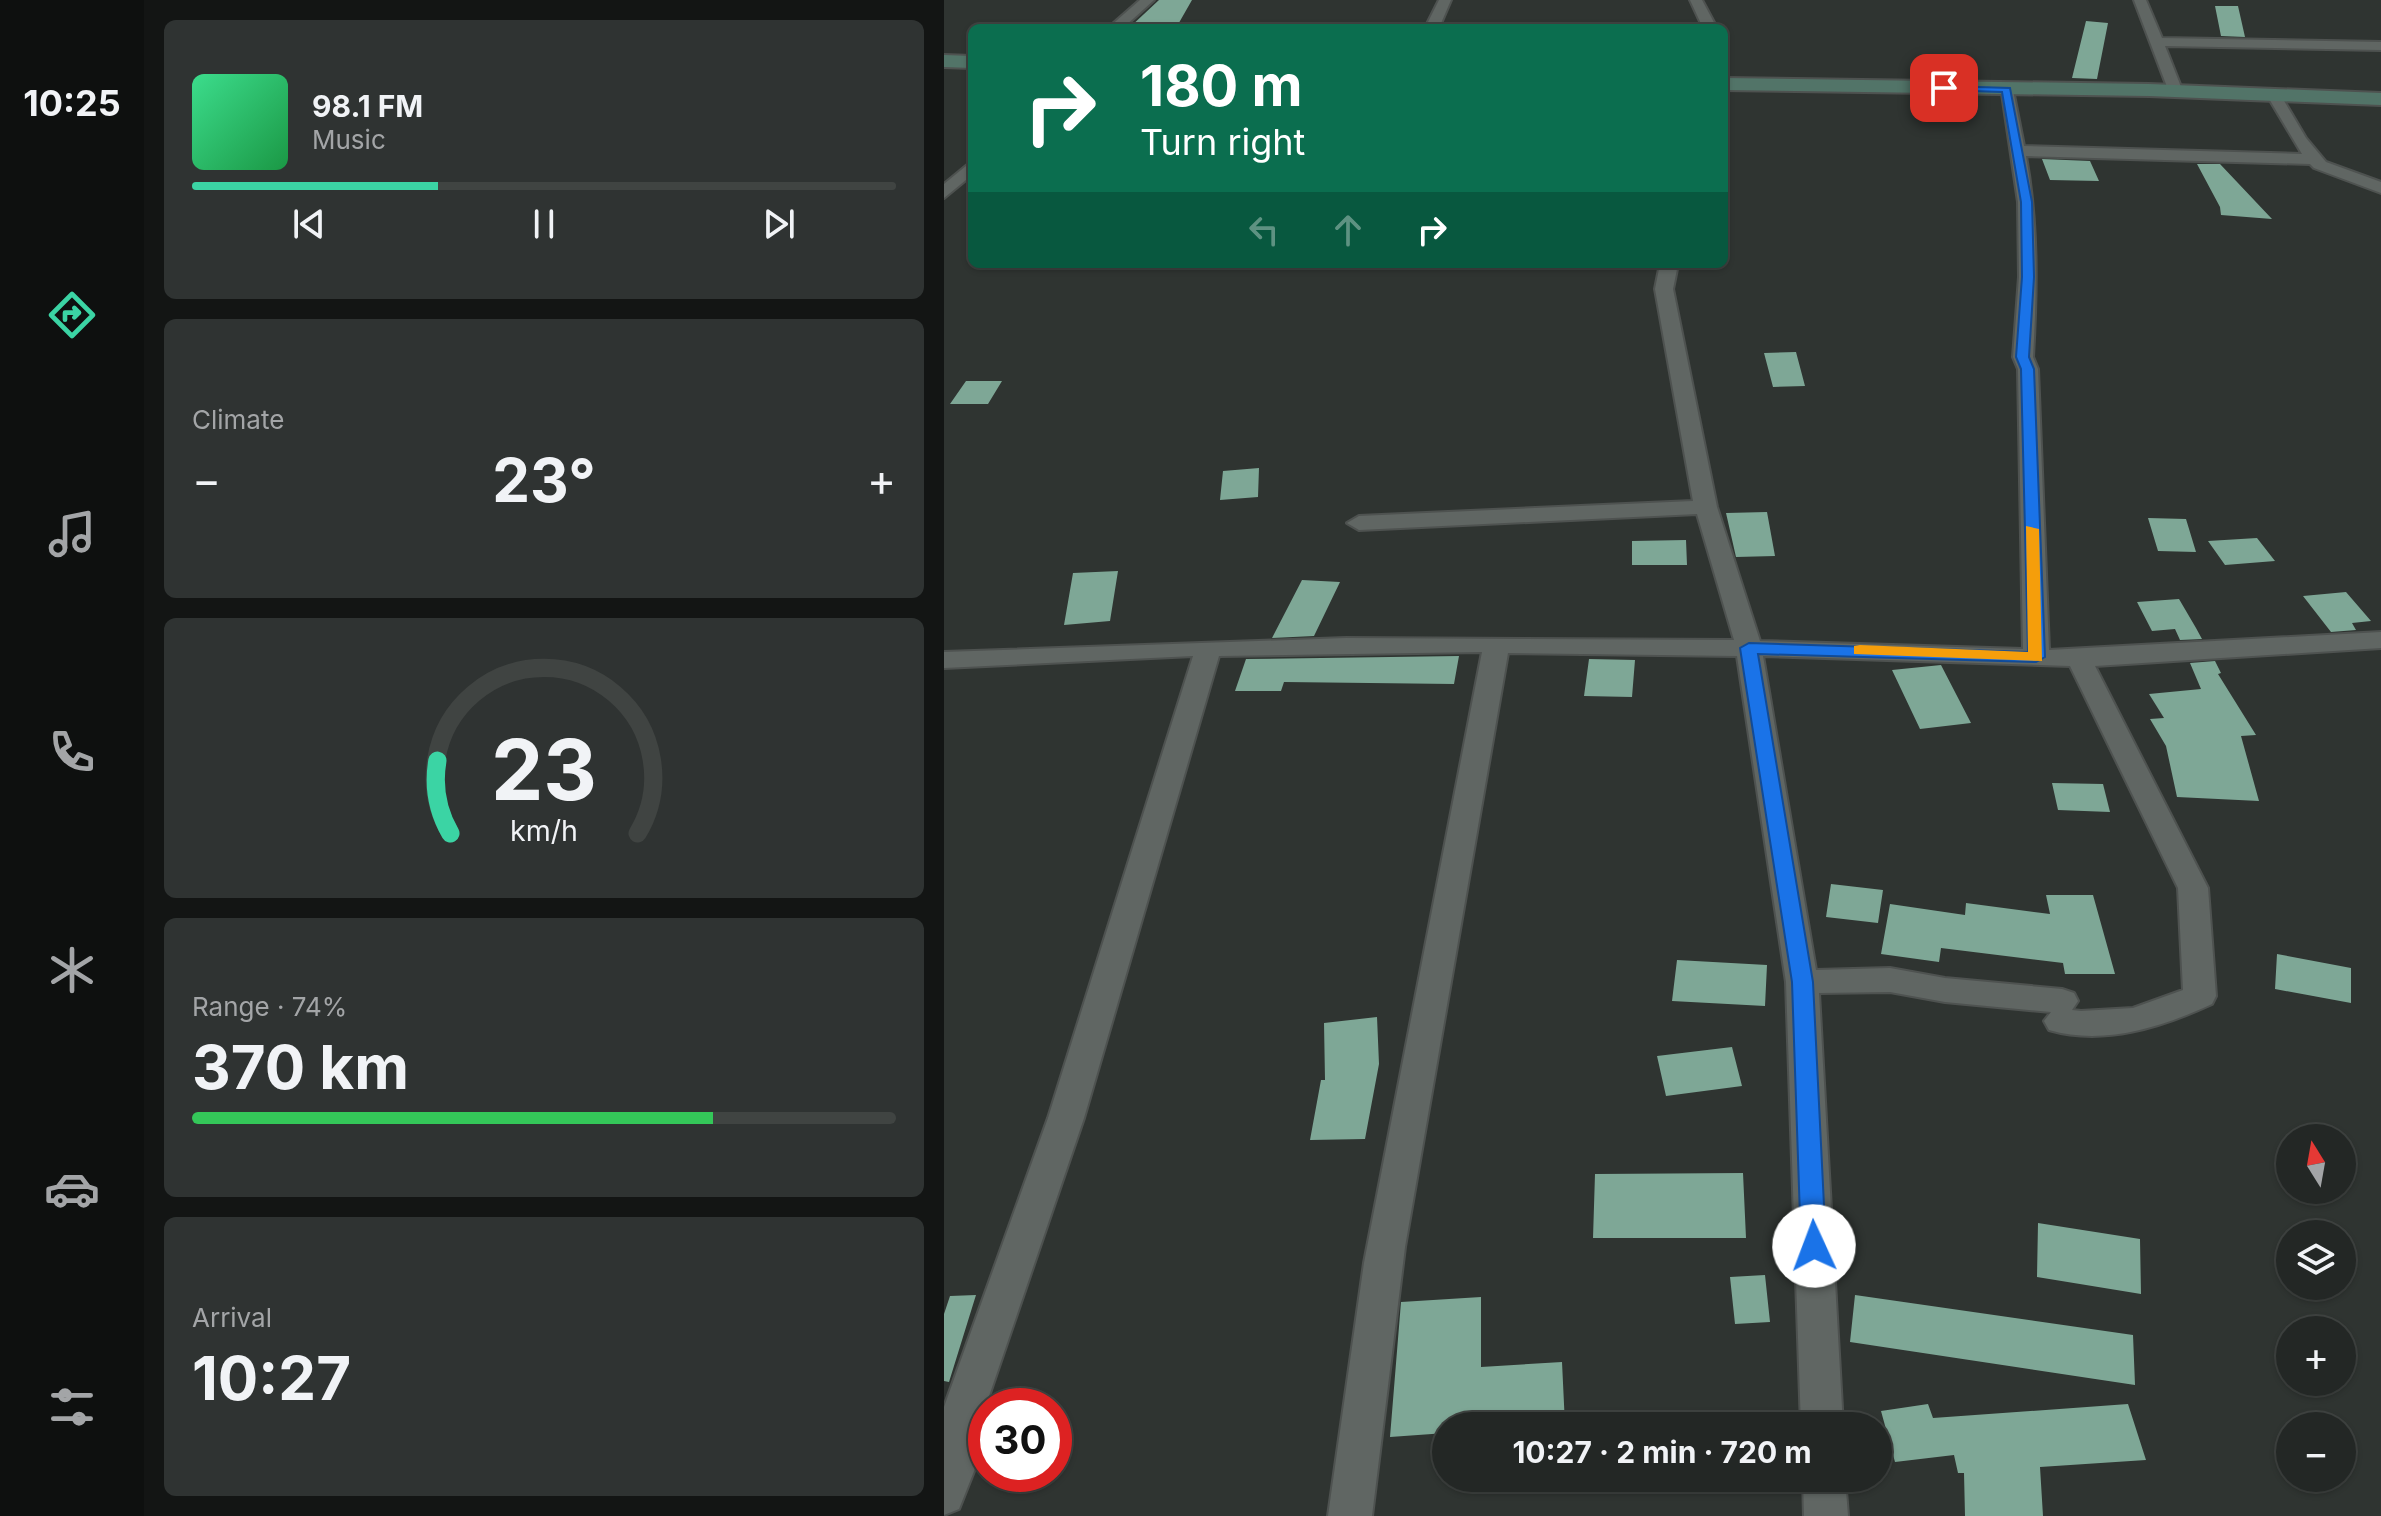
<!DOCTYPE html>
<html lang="en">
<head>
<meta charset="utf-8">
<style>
  :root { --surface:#232725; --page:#2f3332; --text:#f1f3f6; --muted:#a3a5a7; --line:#404442; --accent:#3bd4a4 }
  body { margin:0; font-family:Inter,sans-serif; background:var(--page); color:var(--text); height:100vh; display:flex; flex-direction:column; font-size:30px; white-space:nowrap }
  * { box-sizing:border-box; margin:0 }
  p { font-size:26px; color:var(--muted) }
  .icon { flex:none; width:44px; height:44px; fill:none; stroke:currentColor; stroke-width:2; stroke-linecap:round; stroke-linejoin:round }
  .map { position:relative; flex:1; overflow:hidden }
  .drawer { display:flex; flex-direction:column; gap:20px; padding:20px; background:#131514; width:800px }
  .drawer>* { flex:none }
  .top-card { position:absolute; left:24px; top:24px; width:760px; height:244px; border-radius:12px; box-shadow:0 2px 6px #0004,0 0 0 2px var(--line); background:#0b6e4f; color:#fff; overflow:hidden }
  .needle { width:52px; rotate:349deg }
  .fabs { position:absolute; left:1332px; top:1124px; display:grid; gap:16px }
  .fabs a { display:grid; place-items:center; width:80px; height:80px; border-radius:50%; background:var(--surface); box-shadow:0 2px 6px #0004,0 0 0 2px var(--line); font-size:40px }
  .speed { position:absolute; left:24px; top:1388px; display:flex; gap:16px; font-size:40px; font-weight:700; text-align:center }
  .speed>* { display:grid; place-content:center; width:104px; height:104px; border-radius:50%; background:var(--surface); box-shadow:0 2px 6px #0004,0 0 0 2px var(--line); line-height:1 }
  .speed .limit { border:12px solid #d22; background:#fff; color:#111 }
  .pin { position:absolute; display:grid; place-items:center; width:68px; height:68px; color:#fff; margin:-34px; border-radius:16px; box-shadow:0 4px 12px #0006 }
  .me { position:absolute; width:88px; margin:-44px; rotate:358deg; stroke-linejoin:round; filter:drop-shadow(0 0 6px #0008) }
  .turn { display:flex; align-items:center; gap:28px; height:168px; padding:0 40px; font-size:36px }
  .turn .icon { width:104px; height:104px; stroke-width:2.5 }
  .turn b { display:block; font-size:56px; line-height:68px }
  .lanes { display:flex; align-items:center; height:76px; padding:0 40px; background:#0003; justify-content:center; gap:40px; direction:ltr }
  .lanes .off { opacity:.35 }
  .big { font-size:60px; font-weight:700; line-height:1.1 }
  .drawer .card { flex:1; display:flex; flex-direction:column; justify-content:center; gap:12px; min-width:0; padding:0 28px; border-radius:12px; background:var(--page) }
  .drawer .dial { align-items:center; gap:0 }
  .dial svg { height:208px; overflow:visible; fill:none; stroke:var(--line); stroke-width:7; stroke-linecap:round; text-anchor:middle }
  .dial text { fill:var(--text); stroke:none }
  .song { display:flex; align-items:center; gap:24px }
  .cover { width:96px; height:96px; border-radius:12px; background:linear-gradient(135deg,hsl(150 70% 55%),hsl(140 70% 35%)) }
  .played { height:8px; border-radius:4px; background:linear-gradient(90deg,var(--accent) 35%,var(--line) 35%) }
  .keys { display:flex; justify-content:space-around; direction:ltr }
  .heat { display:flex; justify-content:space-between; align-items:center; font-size:44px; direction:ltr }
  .charge { height:12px; border-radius:6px; background:linear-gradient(90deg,#34c759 74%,var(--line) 0) }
  .trip { position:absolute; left:488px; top:1412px; width:460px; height:80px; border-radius:40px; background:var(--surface); box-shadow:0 2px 6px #0004,0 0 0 2px var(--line); font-weight:700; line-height:80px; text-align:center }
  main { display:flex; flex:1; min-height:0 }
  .menu { display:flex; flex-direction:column; width:144px; justify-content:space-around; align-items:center; background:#0e100f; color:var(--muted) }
  .menu .icon { width:56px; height:56px }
  .menu .current { color:var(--accent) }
  .menu b { font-size:36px; color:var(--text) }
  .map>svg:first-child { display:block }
  .building { fill:#7ea796 }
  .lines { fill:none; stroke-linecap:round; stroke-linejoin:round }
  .street-casing { stroke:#4e5250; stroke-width:4 }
  .secondary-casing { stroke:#4e5250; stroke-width:4 }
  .street { fill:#606663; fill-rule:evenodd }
  .secondary { fill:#527468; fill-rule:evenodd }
  .route { fill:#1a73e8; stroke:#114b97; stroke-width:2 }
  .slow { fill:#f59e0b }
</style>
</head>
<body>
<main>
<nav class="menu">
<b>10:25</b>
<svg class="icon current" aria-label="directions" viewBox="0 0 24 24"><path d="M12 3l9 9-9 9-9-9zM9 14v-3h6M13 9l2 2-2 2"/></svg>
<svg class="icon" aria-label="music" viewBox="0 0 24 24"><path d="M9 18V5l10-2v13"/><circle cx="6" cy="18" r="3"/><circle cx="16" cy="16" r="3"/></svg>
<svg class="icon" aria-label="phone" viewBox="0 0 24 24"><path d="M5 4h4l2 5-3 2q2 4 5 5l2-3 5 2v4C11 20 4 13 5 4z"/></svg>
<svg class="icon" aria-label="climate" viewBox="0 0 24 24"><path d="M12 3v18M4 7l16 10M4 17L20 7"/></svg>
<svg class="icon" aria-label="car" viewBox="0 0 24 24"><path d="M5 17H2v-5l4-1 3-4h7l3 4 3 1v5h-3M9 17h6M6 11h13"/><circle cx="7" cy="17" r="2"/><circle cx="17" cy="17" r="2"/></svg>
<svg class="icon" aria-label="filters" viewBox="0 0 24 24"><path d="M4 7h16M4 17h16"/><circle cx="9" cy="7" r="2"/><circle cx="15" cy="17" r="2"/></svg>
</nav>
<section class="drawer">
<div class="card">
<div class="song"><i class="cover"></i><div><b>98.1 FM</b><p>Music</p></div></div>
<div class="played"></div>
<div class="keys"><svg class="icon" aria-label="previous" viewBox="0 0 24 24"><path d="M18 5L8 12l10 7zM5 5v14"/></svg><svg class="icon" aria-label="pause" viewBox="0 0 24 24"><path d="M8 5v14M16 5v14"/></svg><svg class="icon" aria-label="next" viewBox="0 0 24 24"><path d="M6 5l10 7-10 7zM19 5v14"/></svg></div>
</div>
<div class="card"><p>Climate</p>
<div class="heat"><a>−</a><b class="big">23°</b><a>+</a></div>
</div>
<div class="card dial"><svg viewBox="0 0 100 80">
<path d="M14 69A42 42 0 1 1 86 69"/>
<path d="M14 69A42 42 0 0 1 9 41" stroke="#3bd4a4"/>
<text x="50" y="56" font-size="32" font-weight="700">23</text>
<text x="50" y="72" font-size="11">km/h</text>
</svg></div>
<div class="card"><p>Range · 74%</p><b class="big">370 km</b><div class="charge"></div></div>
<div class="card"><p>Arrival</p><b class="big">10:27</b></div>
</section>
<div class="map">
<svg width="1437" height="1516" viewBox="0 0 1437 1516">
  <rect width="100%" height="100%" fill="#2f3431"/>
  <path class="building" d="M215 0H248L232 28H185Z
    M1271 6H1294L1301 37 1277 36Z
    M1142 21 1164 23 1153 79 1128 78Z
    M1098 159 1146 161 1155 181 1106 180Z
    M1253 164H1276L1328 219 1277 215 1276 207Z
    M852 352 861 386 829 387 820 353Z
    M22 381H58L44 404H6Z
    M315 468 314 497 276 500 279 471Z
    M823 512 831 556 792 557 782 513Z
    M1204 518 1242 519 1252 552 1214 551Z
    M1313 538 1331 561 1281 565 1264 541Z
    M742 540 743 565H688V541Z
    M174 571 166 621 120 625 129 573Z
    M358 580 396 582 370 636 328 638Z
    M1402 592 1427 621 1408 623 1412 630 1387 632 1359 596Z
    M1235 599 1252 628 1258 639 1236 640 1231 629 1208 631 1193 602Z
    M515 656 510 684 340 682 337 691H291L302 659Z
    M645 659 691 660 688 697 640 696Z
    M1271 661 1277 673 1274 674 1312 735 1297 736 1315 801 1233 797 1222 746 1206 719 1220 718 1205 694 1257 689 1246 663Z
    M997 665 1027 723 976 729 948 670Z
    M1108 783 1159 784 1166 812 1114 810Z
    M887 884 939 890 934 923 882 917Z
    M1102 895H1149L1171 974H1121L1119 963 997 948 995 962 937 954 946 904 1021 915 1022 903 1106 914Z
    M1333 954 1407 968V1003L1331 989Z
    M733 960 823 965 821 1006 728 1001Z
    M433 1017 435 1064 421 1139 366 1140 377 1080H381L380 1023Z
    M788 1047 798 1086 722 1096 713 1056Z
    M799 1173 802 1238H649L651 1174Z
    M1094 1223 1196 1239 1197 1294 1093 1277Z
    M821 1275 826 1322 791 1324 786 1277Z
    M32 1295 5 1382 0 1381V1314L6 1296Z
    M911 1295 1189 1335 1191 1385 906 1342Z
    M537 1297V1367L618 1362 621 1425 502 1426V1433L446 1437 457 1302Z
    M984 1404 989 1418 1184 1404 1202 1460 1096 1467 1099 1516H1021L1020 1473H1014L1010 1455 951 1462 937 1411Z"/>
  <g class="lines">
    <defs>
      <path id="street" d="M196 0H210L179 28H164Z
        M495 0H507L495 28H481Z
        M746 0H758L773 28H759Z
        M1190 0H1202L1218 38 1437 42V50L1221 46 1239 92 1232 96 1225 92Z
        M1057 87 1069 90 1080 146 1358 154 1324 97 1336 94 1362 138 1382 162 1437 182V193L1370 168 1366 164 1082 156C1094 223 1093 289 1089 357L1094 369 1105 650 1437 632V648L1151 666 1264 888 1272 996 1268 1004C1218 1027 1160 1046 1105 1030L1100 1021 1107 1012 1001 1002 946 992 875 993 899 1426H857L842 982 793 656 564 653 461 1247 428 1516H384L420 1263 538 652 275 656 140 1118 31 1437 38 1451 15 1509 0 1515V1407L104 1118 249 656 0 668V652L402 638 790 640 753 514 415 530 403 523 415 516 749 501 711 289 716 264H734L729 289 773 507 816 641 1079 649 1074 369 1069 357 1075 277 1074 202ZM819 656 1126 666 1234 888 1239 990 1189 1008 1137 1011 1128 1010 1134 1001 1130 993 1118 989 1001 978 946 968 872 970Z
        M28 161V175L0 198V184Z
        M859 1478H901L904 1516H860Z"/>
      <path id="secondary" d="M0 55 28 56V68L0 67Z
        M780 78 1205 84 1437 93V105L1205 96 780 90Z"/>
    </defs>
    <use href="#street" class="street-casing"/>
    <use href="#secondary" class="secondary-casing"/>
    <use href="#street" class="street"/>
    <use href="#secondary" class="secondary"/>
  </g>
  <path class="route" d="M1000 86 1066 88 1088 202 1090 277 1085 357 1090 369 1101 657 1092 662 814 654 869 982 882 1246 878 1253 870 1256 861 1253 857 1246 848 982 796 648 805 643 1084 652 1077 369 1072 357 1078 277 1077 202 1058 92 996 90Z"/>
  <path class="slow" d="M1082 526 1095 529 1098 661 910 654V646L916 645 1084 652Z"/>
</svg>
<div class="fabs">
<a><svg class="needle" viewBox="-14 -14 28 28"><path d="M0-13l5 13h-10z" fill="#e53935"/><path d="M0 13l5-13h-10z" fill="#a3a5a7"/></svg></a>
<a><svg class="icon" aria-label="layers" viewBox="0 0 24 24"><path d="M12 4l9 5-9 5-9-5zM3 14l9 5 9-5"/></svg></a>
<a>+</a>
<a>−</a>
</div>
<div class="speed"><div class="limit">30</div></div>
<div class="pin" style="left:1000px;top:88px;background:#d93025"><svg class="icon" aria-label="arrive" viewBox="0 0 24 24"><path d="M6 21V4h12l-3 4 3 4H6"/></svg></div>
<svg class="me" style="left:870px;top:1246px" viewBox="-20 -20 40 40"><circle r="19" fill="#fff"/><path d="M0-13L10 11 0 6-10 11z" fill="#1a73e8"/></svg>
<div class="trip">10:27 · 2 min · 720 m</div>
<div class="top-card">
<div class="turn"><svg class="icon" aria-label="right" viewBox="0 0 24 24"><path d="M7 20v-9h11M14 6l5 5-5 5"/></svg><div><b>180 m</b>Turn right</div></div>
<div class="lanes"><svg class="icon off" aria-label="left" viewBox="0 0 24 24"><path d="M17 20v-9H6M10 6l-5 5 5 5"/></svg><svg class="icon off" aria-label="ahead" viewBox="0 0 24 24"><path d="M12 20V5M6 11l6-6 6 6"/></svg><svg class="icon" aria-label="right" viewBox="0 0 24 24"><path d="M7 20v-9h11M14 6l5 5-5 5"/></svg></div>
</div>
</div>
</main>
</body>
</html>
